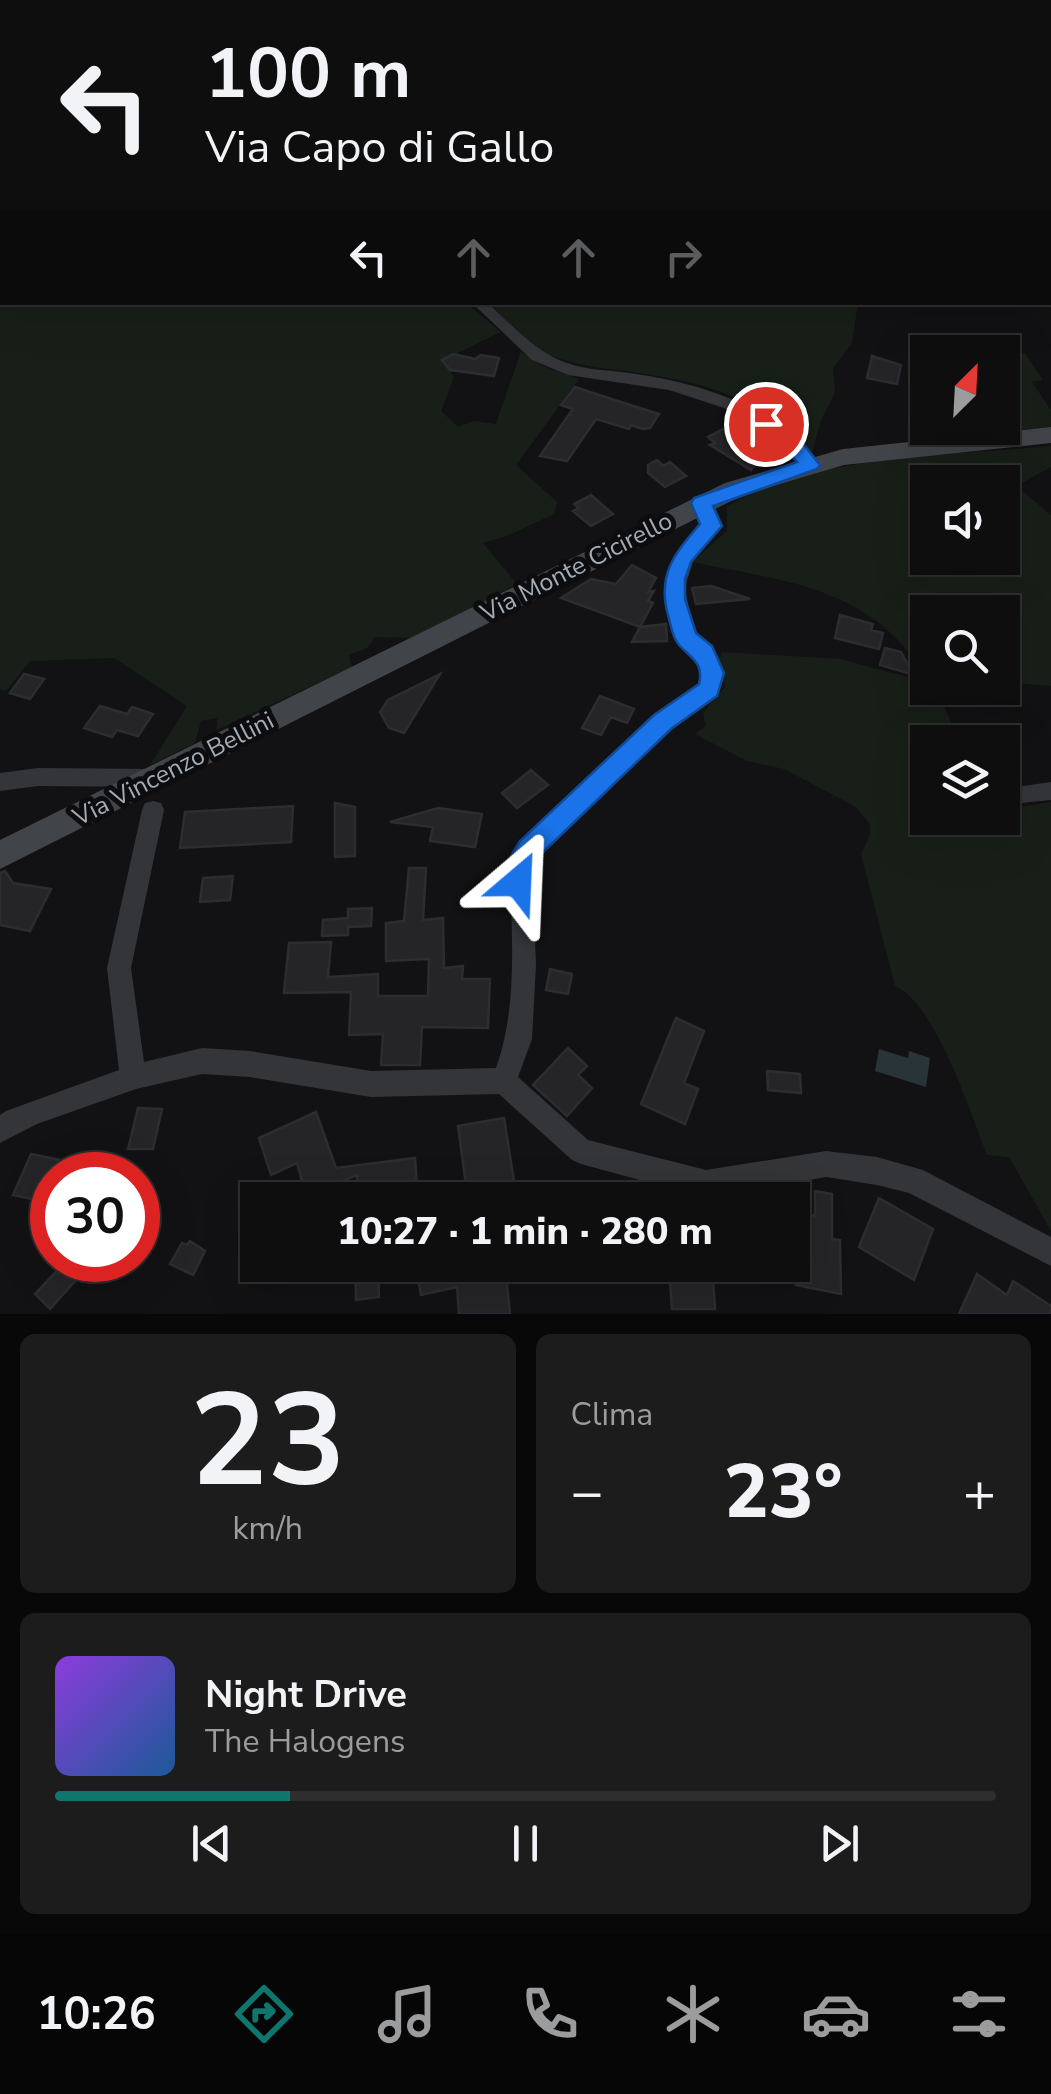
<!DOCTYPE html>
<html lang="it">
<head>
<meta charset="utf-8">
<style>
  :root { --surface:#0e0e0f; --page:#1c1c1d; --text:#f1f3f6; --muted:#9b9c9e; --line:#2e2e2f; --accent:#0f766e }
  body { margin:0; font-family:"Nunito Sans",sans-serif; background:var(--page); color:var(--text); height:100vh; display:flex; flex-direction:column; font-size:38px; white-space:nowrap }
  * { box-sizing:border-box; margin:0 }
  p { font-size:32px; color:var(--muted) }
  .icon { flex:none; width:55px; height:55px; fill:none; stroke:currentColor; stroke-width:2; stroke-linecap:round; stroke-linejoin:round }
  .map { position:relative; height:1314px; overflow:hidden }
  .sheet { display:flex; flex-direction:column; gap:20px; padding:20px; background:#080808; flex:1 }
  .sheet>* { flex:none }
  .banner { position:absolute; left:0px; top:0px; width:1052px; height:305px; box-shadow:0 10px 40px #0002,0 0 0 2px var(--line); background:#0e0e0f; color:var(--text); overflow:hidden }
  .needle { width:65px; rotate:24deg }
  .buttons { position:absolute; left:910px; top:335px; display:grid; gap:20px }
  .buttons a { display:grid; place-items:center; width:110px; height:110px; border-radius:0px; background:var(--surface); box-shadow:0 10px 40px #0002,0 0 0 2px var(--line); font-size:50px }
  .speed { position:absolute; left:30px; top:1152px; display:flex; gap:20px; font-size:50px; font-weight:700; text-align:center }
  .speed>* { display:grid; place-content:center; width:130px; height:130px; border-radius:50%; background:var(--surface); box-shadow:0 10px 40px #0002,0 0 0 2px var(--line); line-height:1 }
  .speed .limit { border:15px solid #d22; background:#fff; color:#111 }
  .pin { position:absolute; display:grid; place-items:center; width:85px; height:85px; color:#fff; margin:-42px; border:5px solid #fff; border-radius:50%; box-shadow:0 2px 10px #0007 }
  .me { position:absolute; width:110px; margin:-55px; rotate:26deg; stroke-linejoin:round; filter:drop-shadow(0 0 8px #0008) }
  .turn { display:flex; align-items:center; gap:35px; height:210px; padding:0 40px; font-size:45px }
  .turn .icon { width:130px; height:130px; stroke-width:2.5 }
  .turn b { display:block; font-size:70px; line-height:85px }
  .lanes { display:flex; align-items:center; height:95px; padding:0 40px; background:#0003; justify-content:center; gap:50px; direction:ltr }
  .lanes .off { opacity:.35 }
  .big { font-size:75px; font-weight:800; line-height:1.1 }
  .sheet .widget { flex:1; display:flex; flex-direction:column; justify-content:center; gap:15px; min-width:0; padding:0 35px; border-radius:15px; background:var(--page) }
  .sheet .dial { align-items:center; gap:0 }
  .dial b { font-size:130px; line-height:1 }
  .song { display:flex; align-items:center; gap:30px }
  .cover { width:120px; height:120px; border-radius:15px; background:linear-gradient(135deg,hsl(270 70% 55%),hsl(210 70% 35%)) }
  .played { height:10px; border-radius:5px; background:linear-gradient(90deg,var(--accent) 25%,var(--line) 25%) }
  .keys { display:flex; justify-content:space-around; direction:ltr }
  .heat { display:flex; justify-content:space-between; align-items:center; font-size:55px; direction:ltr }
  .sheet .tiles { flex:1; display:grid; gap:20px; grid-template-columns:1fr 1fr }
  .widget:last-child { grid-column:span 2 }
  .trip { position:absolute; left:240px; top:1182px; width:570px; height:100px; border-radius:0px; background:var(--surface); box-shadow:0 10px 40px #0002,0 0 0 2px var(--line); font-weight:800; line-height:100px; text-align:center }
  .dock { display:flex; height:160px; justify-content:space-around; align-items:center; background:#060606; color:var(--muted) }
  .dock .icon { width:70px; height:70px }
  .dock .on { color:var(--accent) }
  .dock b { font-size:45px; color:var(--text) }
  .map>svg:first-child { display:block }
  .green { fill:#181f18; fill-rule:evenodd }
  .water { fill:#283438 }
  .building { fill:#252528; stroke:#2c2d30; stroke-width:2.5 }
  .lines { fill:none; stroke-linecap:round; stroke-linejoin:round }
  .street { fill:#333539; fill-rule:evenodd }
  .secondary { fill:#414449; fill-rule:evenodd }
  .route { fill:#1a73e8; stroke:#114b97; stroke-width:2.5 }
  .labels { text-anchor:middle; stroke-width:10; stroke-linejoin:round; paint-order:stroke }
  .street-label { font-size:25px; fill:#a3acb5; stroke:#0d0d0f }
</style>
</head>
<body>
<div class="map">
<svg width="1051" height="1314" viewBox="0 0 1051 1314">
  <rect width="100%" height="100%" fill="#121214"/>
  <path class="green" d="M0 287 2 302 466 303 501 332 443 360 454 377 441 411 458 427 474 421 496 424 521 351 542 366 579 379 516 465 557 502 554 514 507 536 483 543 517 584 414 638 375 637 367 648 349 655 352 667 217 730V718L201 721 195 743 150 765 187 706 114 658 30 661 6 691 0 690Z
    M489 303H858L852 343 833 368 835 392 821 420 812 453C759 396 707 383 632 372 603 368 575 366 548 354 527 344 507 319 489 303Z
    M1025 353 1043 380 1032 382 1051 410V427L940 436 941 428H1002L1003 362H1016L1013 354Z
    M1051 446V467L1017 486 1051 515V686L1003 682 1002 612H928V688H936L960 742H928V818H1002L1003 810 1051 802V1231L1009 1157 987 1155C971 1114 935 1002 895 986L861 854 870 835V824L856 807 784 769 747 761 695 734 706 726 703 713 725 686 718 661 722 652 840 659 911 678 918 665C865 586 778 580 692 562L727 531V507C807 455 957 455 1051 446ZM928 482H1002V558H928Z"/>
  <path class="water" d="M879 1049 908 1058 909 1051 930 1058 926 1087 875 1071Z"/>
  <path class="building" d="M453 354 475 359 481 355 499 358 494 376 450 370 442 360Z
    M872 356 901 365 897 384 867 378Z
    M575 387 602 396 659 414 650 428 643 429 631 425 629 429 596 419 567 461 540 456 573 409 561 405Z
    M723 429 760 459 751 470 710 445 715 443 708 437Z
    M657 460 663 466 670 462 686 476 665 487 648 473V465Z
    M591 495 613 514 591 526 573 511 579 508 574 504Z
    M632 565 656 578 648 592 654 591 648 601 653 603 640 627 561 598 591 579 616 584Z
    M711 586 750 599 696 604 692 588Z
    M840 615 873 624 871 630 883 633 879 649 835 638Z
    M666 624 667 641 632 642 640 627Z
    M885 648 901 652 914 675 880 665Z
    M24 674 44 679 30 699 10 693Z
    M440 674 404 733 389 728 380 712 388 700Z
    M600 696 634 709 627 723 611 717 601 735 582 728Z
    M100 706 127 714 132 707 153 714 138 736 117 730 112 737 84 728Z
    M531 770 548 785 517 808 502 793Z
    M335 803 355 807V856L335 857Z
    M293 806 291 842 180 848 185 812Z
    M438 808 482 814 475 847 430 841 433 827 390 822Z
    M409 868H426L423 920 443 918 444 968 463 966 462 979H490L488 1028 422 1027 420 1065H381L383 1034 349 1035 351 992 284 993 289 943 331 942 328 977 378 974V996H428L429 959 386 961V923L404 921Z
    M5 871 13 883 51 889 30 931 0 925V873Z
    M233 876 230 900 200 902 203 878Z
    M372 908 371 926 348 927V935L322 936 323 920 348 918V909Z
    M550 969 572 974 568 994 546 990Z
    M676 1018 704 1031 684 1083 698 1089 685 1124 641 1104Z
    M568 1048 587 1066 578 1075 592 1088 567 1116 533 1085Z
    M767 1071 800 1074 801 1093 768 1090Z
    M138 1108 162 1109 153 1149H128Z
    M316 1112 336 1168 415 1158 418 1200H358L357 1175 306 1195 297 1163 271 1175 259 1138Z
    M504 1118 517 1200H468L458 1126Z
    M31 1154 70 1162 64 1175H52V1203L13 1195Z
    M815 1191 832 1194V1239L840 1240 841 1294 796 1285V1279H792V1211L815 1216Z
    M879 1198 933 1229 914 1280 859 1247Z
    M190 1241 205 1251 193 1275 170 1264 182 1243 187 1245Z
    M67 1260H94L50 1309 35 1294Z
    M355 1265 378 1267 379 1297 356 1300Z
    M428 1265H505L510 1314H459L457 1287 421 1295 416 1267Z
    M669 1265H712L715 1309H672Z
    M977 1274 1007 1295 1013 1281 1051 1306V1314H959Z"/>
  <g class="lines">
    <path class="street" d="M716 0H728V2H717Z
      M818 0H832L834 2H820Z
      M894 0H906V2H895Z
      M1050 140H1051V148H1050Z
      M1050 229H1051V238H1050Z
      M0 244H2V253H0Z
      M1050 255H1051V263H1050Z
      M471 302H487C512 325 535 352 567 363 588 371 614 370 636 374 704 384 776 407 819 465L810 471 804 469 779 443 752 423 724 408 669 390 568 375 532 360Z
      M701 497 707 499 720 525 694 559 685 587 693 632 715 655 723 681 716 695 670 728 537 856 532 864 536 965 532 1039 518 1077 588 1140 706 1170 826 1151 877 1157 923 1170 1051 1237V1266L909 1193 877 1185 826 1177 706 1198 581 1164 572 1160 499 1094 371 1097 250 1077 202 1074 136 1089 37 1124 0 1143V1115L6 1111 119 1070 107 968 142 810 145 803 153 801 161 803 164 810 131 968 144 1062 202 1048 250 1051 371 1071 496 1068C519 1004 511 931 510 863L521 842 656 716 703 681C702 664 693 660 683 648 676 639 673 629 670 618 661 576 674 556 701 524L692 503Z
      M38 768 152 769 160 772 163 778 160 784 152 787 38 786 0 791V773Z
      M1051 782V800L1002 805V789Z"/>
    <path class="secondary" d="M1051 427V443L844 465 743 495 0 869V840L725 483 843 449Z"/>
  </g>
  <path class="route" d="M766 418 797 436 820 465 817 469 713 506 722 526 691 562 685 579V599L696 633 712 646 724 673 717 696 671 729 538 857 528 891 518 894 509 891C501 873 510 856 520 841L654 715 699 684C704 663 692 659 679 645 672 637 671 625 668 615 657 575 674 554 700 524L691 503 694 498 797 462C785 447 769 438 757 424Z"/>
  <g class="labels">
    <g class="street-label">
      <text transform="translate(576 566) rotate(-27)" y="9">Via Monte Cicirello</text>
      <text transform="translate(173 768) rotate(-27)" y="9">Via Vincenzo Bellini</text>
    </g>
  </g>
</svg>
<div class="buttons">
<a><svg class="needle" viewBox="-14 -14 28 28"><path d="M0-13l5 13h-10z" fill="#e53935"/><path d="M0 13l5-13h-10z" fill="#9b9c9e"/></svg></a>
<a><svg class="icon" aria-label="sound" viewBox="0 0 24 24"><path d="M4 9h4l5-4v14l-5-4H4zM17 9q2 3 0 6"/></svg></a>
<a><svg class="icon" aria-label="search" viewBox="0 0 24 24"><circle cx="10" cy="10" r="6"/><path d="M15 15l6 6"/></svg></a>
<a><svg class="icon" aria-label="layers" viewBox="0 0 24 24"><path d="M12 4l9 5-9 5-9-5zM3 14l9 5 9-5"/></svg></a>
</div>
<div class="speed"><div class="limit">30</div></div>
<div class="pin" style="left:766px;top:424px;background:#d93025"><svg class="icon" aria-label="arrive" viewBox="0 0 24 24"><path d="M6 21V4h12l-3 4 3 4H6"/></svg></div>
<svg class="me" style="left:518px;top:882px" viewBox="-20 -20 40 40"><path d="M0-17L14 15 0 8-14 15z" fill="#1a73e8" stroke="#fff" stroke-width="4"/></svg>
<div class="trip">10:27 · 1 min · 280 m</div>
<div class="banner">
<div class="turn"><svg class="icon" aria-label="left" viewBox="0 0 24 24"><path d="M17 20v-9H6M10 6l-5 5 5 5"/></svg><div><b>100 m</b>Via Capo di Gallo</div></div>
<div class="lanes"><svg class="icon" aria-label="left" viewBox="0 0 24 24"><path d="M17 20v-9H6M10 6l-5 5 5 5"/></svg><svg class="icon off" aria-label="ahead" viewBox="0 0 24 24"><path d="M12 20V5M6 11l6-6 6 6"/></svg><svg class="icon off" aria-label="ahead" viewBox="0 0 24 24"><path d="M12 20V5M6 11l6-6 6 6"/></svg><svg class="icon off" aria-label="right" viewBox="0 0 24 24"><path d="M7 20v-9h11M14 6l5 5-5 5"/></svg></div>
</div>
</div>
<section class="sheet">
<div class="tiles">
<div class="widget dial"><b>23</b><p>km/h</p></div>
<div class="widget"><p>Clima</p>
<div class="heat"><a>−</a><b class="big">23°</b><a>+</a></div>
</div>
<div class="widget">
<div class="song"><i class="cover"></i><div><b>Night Drive</b><p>The Halogens</p></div></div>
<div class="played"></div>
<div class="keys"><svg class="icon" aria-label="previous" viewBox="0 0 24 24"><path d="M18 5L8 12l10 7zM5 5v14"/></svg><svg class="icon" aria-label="pause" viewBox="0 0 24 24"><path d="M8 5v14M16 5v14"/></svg><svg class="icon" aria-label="next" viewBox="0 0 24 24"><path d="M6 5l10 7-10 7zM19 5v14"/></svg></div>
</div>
</div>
</section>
<nav class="dock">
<b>10:26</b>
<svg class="icon on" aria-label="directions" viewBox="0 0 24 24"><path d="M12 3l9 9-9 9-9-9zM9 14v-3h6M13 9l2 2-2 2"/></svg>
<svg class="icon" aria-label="music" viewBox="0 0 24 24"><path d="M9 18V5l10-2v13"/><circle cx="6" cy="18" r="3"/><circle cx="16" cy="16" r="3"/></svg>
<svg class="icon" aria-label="phone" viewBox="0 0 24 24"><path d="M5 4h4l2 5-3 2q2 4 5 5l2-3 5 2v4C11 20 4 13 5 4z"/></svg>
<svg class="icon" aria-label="climate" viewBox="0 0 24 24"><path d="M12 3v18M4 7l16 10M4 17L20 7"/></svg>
<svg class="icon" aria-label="car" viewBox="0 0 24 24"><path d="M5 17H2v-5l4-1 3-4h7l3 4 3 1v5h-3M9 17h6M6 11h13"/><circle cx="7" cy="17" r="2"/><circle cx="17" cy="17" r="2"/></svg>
<svg class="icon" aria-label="filters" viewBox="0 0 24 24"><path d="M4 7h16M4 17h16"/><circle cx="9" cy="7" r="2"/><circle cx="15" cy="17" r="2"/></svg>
</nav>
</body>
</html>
